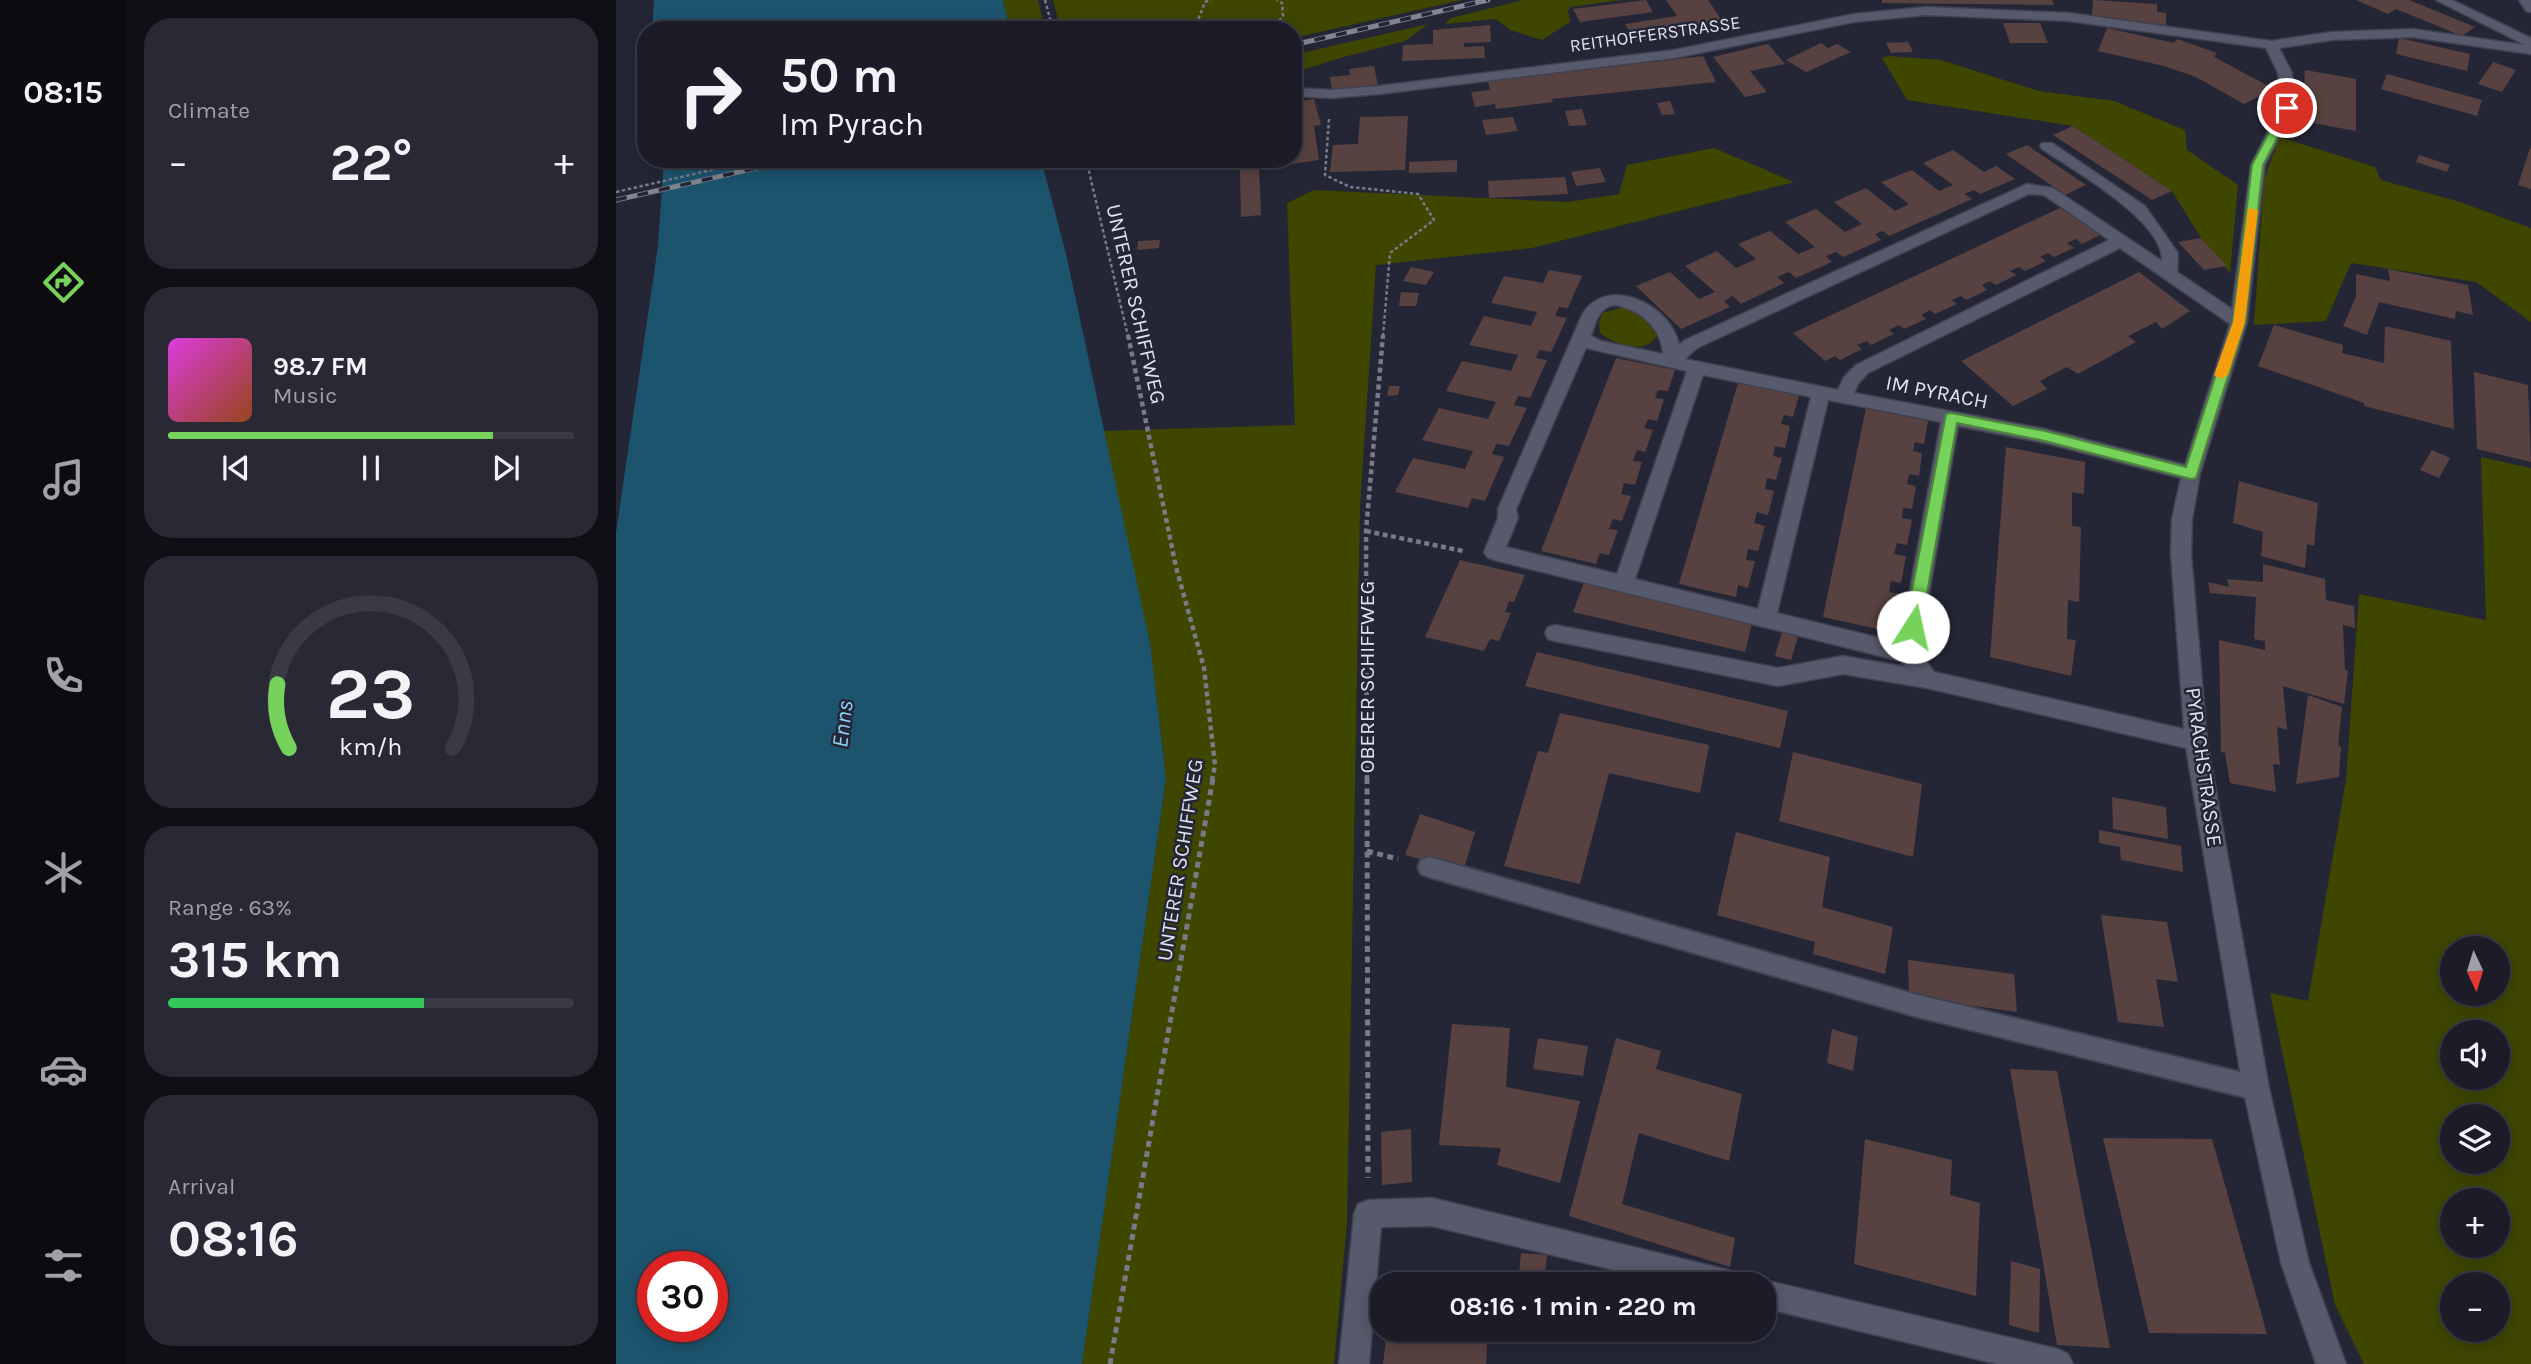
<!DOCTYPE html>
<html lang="en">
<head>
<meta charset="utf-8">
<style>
  :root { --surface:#1b1c28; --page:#282934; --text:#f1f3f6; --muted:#a0a1a8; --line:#393a45; --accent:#76d25a }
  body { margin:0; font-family:Karla,sans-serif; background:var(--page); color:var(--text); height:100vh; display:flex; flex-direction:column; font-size:26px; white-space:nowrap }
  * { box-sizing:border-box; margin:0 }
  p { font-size:23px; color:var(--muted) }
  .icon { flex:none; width:38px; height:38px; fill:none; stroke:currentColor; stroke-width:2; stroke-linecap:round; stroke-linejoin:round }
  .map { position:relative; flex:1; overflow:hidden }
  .panel { display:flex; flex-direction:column; gap:18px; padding:18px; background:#0f0f16; width:490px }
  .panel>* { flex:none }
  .guide { position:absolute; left:21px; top:21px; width:665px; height:147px; border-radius:28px; box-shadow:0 4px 18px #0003,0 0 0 2px var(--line); background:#1b1c28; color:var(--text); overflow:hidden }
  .needle { width:46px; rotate:176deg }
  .buttons { position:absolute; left:1824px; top:936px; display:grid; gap:14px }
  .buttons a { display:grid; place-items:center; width:70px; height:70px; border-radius:50%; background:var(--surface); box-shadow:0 4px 18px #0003,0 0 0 2px var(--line); font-size:35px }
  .speed { position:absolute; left:21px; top:1251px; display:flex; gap:14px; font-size:35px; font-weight:700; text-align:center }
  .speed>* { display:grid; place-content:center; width:91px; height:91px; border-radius:50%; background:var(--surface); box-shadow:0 4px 18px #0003,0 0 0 2px var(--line); line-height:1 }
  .speed .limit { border:10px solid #d22; background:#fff; color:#111 }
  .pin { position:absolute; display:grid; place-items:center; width:60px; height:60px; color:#fff; margin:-30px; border:4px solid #fff; border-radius:50%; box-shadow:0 2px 7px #0007 }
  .me { position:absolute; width:77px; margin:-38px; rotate:10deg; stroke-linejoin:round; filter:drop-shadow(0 0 5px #0008) }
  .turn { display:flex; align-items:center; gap:24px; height:147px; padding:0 28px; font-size:32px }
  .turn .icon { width:91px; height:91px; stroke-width:2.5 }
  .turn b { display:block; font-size:49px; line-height:60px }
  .big { font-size:52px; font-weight:700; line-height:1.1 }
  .panel .widget { flex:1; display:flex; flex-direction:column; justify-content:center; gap:10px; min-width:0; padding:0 24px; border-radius:28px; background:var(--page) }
  .panel .dial { align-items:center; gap:0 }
  .dial svg { height:182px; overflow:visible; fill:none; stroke:var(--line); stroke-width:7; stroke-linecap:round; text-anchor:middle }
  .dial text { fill:var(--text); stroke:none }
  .song { display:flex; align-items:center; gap:21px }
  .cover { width:84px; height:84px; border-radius:10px; background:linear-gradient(135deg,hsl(300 70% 55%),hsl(20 70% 35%)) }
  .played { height:7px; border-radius:4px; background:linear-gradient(90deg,var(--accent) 80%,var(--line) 80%) }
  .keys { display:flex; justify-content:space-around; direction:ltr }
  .heat { display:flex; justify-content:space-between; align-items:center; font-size:38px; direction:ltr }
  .charge { height:10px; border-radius:5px; background:linear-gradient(90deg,#34c759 63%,var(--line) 0) }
  .trip { position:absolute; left:754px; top:1272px; width:406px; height:70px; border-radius:28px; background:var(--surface); box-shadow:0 4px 18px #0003,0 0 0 2px var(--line); font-weight:700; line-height:70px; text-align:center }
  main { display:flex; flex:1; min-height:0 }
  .menu { display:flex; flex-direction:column; width:126px; justify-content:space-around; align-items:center; background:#0b0b10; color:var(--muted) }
  .menu .icon { width:49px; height:49px }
  .menu .selected { color:var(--accent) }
  .menu b { font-size:32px; color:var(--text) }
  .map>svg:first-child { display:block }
  .green { fill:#3e4600; fill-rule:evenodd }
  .water { fill:#1c546e; fill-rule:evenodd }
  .building { fill:#584241 }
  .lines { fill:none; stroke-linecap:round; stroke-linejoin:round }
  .lane-casing { stroke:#40414f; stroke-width:4 }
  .street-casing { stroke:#40414f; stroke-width:3 }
  .path-far2 { stroke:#787a88; stroke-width:2.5; stroke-dasharray:3.5 2.5; stroke-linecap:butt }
  .path-far1 { stroke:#787a88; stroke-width:4.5; stroke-dasharray:5 3.5; stroke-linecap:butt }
  .path { stroke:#787a88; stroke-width:5; stroke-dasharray:6 4.5; stroke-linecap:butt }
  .lane { fill:#57596c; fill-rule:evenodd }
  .street { fill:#57596c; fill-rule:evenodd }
  .rail-casing { stroke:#828492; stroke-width:5 }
  .rail { stroke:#242636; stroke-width:3.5; stroke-dasharray:11; stroke-linecap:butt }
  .route { fill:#76d25a; stroke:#4d883a; stroke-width:2 }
  .slow { fill:#f59e0b }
  .labels { text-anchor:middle; stroke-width:5; stroke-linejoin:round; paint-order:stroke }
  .far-street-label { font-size:18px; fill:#e0e2ed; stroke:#242636 }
  .street-label { font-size:21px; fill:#e0e2ed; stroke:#242636 }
  .water-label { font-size:23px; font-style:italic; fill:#8ad2f7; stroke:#242636 }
</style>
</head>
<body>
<main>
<nav class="menu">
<b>08:15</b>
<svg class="icon selected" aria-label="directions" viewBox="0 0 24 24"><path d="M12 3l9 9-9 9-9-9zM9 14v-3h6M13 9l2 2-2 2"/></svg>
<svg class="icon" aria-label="music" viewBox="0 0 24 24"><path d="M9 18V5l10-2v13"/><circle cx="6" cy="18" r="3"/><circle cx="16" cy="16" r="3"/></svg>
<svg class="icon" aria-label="phone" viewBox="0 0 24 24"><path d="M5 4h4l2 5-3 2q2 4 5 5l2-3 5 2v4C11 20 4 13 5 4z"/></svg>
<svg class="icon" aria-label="climate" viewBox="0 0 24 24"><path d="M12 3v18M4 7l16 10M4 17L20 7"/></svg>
<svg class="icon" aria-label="car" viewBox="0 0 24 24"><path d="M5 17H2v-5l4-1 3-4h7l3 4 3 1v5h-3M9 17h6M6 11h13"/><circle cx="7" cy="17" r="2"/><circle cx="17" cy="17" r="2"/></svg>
<svg class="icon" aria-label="filters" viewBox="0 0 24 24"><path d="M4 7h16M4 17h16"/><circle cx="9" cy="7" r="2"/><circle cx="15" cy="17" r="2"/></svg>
</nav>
<section class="panel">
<div class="widget"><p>Climate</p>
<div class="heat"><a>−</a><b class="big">22°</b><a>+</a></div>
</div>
<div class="widget">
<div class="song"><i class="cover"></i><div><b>98.7 FM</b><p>Music</p></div></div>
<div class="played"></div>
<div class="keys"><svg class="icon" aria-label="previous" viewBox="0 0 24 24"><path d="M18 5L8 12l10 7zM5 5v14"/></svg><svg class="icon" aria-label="pause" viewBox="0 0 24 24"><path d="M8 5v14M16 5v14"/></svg><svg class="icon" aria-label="next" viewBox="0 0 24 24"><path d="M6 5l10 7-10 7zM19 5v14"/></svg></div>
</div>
<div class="widget dial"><svg viewBox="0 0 100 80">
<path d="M14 69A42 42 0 1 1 86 69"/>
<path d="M14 69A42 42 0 0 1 9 41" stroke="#76d25a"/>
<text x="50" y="56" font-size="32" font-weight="700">23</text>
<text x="50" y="72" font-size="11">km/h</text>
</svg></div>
<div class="widget"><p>Range · 63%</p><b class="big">315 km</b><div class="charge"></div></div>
<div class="widget"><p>Arrival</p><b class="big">08:16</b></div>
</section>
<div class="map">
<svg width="1915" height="1364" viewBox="0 0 1915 1364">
  <rect width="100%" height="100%" fill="#242636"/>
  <path class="green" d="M387 0H422L429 30H394Z
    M437 0H846L677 38V30H445Z
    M907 0H1006L954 7 952 11 954 22 926 40 894 30 880 19 829 24 835 18Z
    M812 24 789 41 724 58 677 73V55Z
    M1273 56 1325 60 1423 91 1498 101 1569 130 1571 150 1622 185 1614 273 1585 238 1556 191 1457 126 1291 100 1266 58Z
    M1664 137 1759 167 1765 180 1844 202 1915 228V322L1860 282 1735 263 1710 321 1638 325 1648 179Z
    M1098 148 1178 182 916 248 760 265 744 507 731 1223 718 1364H466L550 778 534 643 486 431 679 425 671 203 698 190 952 202 1003 194 1011 165Z
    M1007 307C1022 311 1032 323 1041 335 1032 356 997 344 984 333L983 322 987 313Z
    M1865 457 1915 468V1364H1748L1719 1305 1654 993 1692 1001 1730 780 1743 594 1870 620ZM1836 948H1881V994H1836ZM1836 1032H1881V1078H1836ZM1836 1116H1881V1162H1836ZM1836 1200H1881V1246H1836ZM1836 1284H1881V1330H1836Z"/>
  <path class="water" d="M38 0H387L394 30H36Z
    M48 159H425L450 254 534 643 550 778 466 1364H0V533L42 246ZM37 1267H96V1326H37Z"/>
  <path class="building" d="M1030 0 1037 12 964 22 957 9Z
    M1050 0H1092L1111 28 1020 41 1009 24 1061 16Z
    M1266 0H1436L1438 5 1266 3Z
    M1477 0 1541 4V12L1550 13V25L1476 16Z
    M1740 0H1793L1859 27 1846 36 1780 9 1772 14Z
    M558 19 560 30H545L544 21Z
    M1387 23H1424L1432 43H1394Z
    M874 25 875 42 848 43V47L868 46 869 58 786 61 787 45 817 44V30Z
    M1491 28 1558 43 1561 39 1601 53 1598 57 1658 89 1628 104 1580 77 1548 66 1482 51Z
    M1783 38 1854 54 1851 71 1780 54Z
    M1292 42 1297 52 1275 53 1270 43Z
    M1205 43 1212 48 1221 44 1235 52 1190 72 1170 60Z
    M1152 44 1169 64 1134 71 1151 92 1129 97 1097 57Z
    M1087 56 1100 82 936 99 937 102 880 109 879 104 859 107 855 92 874 90 872 81 926 75 925 72 1036 59 1038 62Z
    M1877 62 1900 70 1886 92 1862 84Z
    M758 66 762 86 716 91 714 77 734 75 733 69Z
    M1689 70 1740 79V131L1686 121Z
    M1771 74 1866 100 1861 116 1765 89Z
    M698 99 705 125 698 126 703 160 676 164 677 102Z
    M1054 101 1059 114 1046 115 1041 103Z
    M966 109 971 125 953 126 949 111Z
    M792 116 789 170 714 172 717 145 742 144 744 117Z
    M897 117 902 131 870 135 866 120Z
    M1457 126 1556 191 1536 200 1437 135Z
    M1411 145 1470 185 1449 195 1390 154Z
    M1914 148 1915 149V189L1902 185Z
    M1337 150 1368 172 1380 166 1399 179 1364 194 1358 190 1348 194 1356 199 1273 236 1267 231 1259 234 1265 240 1227 257 1220 252 1210 256 1216 262 1180 278 1173 272 1161 277 1168 283 1125 304 1117 296 1108 301 1114 307 1065 329 1020 286 1054 272 1083 299 1099 292 1069 266 1101 251 1120 268 1140 259 1122 244 1154 231 1182 254 1199 247 1169 222 1200 209 1229 232 1246 224 1218 202 1250 188 1279 211 1293 204 1265 182 1296 170 1323 191 1337 185 1307 163Z
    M1803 155 1834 165 1831 172 1800 162Z
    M841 160V172L793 173V162Z
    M643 167 645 215 625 217 624 169Z
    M984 168 990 182 960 186 955 172Z
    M949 177 952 194 873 198 872 181Z
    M1446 207 1486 234 1466 244 1460 239 1451 243 1458 248 1438 257 1432 253 1424 257 1430 261 1409 271 1403 267 1394 271 1400 275 1380 285 1374 281 1366 285 1371 290 1350 300 1345 296 1336 300 1341 304 1319 314 1314 310 1305 315 1310 319 1288 329 1283 325 1273 330 1278 334 1255 345 1251 341 1241 345 1246 349 1224 360 1219 356 1209 361 1177 333Z
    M1585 238 1611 266 1588 270 1562 242Z
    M544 240 543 248 521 250 522 241Z
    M795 267 818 272 810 285 787 281Z
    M1772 269 1852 285 1857 315 1840 311 1839 319 1763 302 1751 335 1727 326 1740 297V274L1774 281Z
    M933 270 966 276 952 308 943 307 939 316 951 318 935 352 923 350 920 358 931 360 914 398 902 396 898 405 911 408 893 446 880 444 876 454 888 457 869 501 856 498 852 508 779 492 797 458 849 469 857 451 806 440 823 408 872 419 880 402 830 391 846 361 895 371 902 355 853 345 868 316 915 326 921 312 875 303 888 276 927 283Z
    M1523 272 1574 311 1546 329 1540 322 1512 336 1520 342 1462 374 1451 367 1424 381 1431 389 1397 406 1345 361Z
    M785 292 803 293 800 306H783Z
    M1658 325 1727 345 1726 353 1768 363 1769 326 1835 341 1838 429 1748 406V403L1642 366Z
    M1000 358 1059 370 1052 391 1042 390 1039 398 1048 399 1041 421 1032 419 1028 428 1037 430 1029 452 1021 450 1017 461 1026 462 1019 485 1008 483 1005 494 1015 496 1006 521 997 519 993 529 1002 530 993 555 984 553 980 564 925 551Z
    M1858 372 1912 385 1915 462 1861 449Z
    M1122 383 1183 395 1177 417 1168 415 1165 424 1174 426 1169 448 1159 446 1157 456 1166 458 1160 480 1151 478 1149 489 1158 491 1152 515 1141 512 1138 523 1149 526 1142 551 1132 549 1130 560 1139 561 1132 588 1122 585 1120 597 1063 584Z
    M773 386H784L782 395 771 396Z
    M1250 408 1312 421 1308 444 1299 442 1297 451 1306 453 1303 476 1293 474 1291 484 1300 486 1296 509 1287 508 1286 518 1296 520 1291 545 1281 543 1278 554 1290 556 1285 583 1275 581 1273 592 1282 594 1278 621 1268 619 1266 630 1207 617Z
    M1390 447 1469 462 1468 494 1456 492V526L1465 527 1463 602 1452 600 1451 639 1460 640 1455 676 1374 657Z
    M1816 450 1834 458 1823 478 1804 470Z
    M1623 481 1702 503 1698 546 1691 544 1689 568 1645 556 1647 532 1617 523Z
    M844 560 909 575 898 602 893 601 889 612 895 613 883 641 874 639 868 651 809 637Z
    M1647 564 1709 579 1710 600 1738 606 1739 628 1727 625 1729 670 1732 671 1728 704 1667 686 1671 730 1661 727 1664 765 1657 764 1660 792 1614 783 1609 753 1605 752 1603 640 1649 650V641L1638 639 1640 597 1594 593 1592 582 1613 587 1611 579 1647 582Z
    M968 582 1137 620 1129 652 957 612Z
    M1167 628 1183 633 1175 660 1159 656Z
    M921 652 1172 711 1164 748 909 686Z
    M1692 695 1726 707 1722 745 1725 747 1723 777 1680 784Z
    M944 713 1093 745 1084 793 993 773 964 884 888 866 922 751 932 753Z
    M1177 752 1306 784 1297 857 1163 821Z
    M1496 797 1550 807 1552 839 1497 829Z
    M804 814 859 832 847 871 789 855Z
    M1483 830 1565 846 1567 872 1505 860 1504 847 1483 843Z
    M1120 832 1214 857 1206 907 1277 927 1269 974 1197 954 1199 942 1101 915Z
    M1485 915 1551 922 1562 982 1540 979 1548 1027 1502 1022Z
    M1292 960 1398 974 1401 1012 1293 997Z
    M836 1024 894 1028 890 1087 964 1101 944 1183 881 1165 885 1148 823 1145Z
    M1216 1029 1242 1037 1237 1071 1211 1063Z
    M922 1038 972 1046 967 1076 917 1069Z
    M1000 1038 1045 1051 1040 1069 1126 1094 1113 1161 1023 1133 1006 1204 1119 1238 1114 1267 953 1216Z
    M1394 1069 1441 1071 1494 1348 1441 1345Z
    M795 1129 796 1182 766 1185 765 1132Z
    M1487 1138 1596 1139 1651 1334 1533 1333Z
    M1249 1139 1336 1160 1334 1195 1364 1203 1360 1296 1238 1264Z
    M905 1253 931 1255 928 1284H902Z
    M1395 1261 1424 1269 1423 1333 1393 1325Z
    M777 1271 876 1274 875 1284H776Z
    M771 1330H872L870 1364H767Z"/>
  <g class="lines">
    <defs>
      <path id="lane" d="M813 857 1298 994 1640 1076 1648 1080 1652 1088 1648 1096 1640 1100 1298 1016 813 877 805 874 802 867 805 860Z"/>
      <path id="street" d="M1820 0H1836L1915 38V54L1796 37 1716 40 1663 48 1676 73 1678 108 1649 165 1631 322 1584 474 1576 519 1575 554 1591 741 1653 1088 1693 1263 1730 1364H1700L1665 1263 1627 1088 1570 748 1311 688 1227 674 1162 686 939 641 932 639 929 633 932 627 939 625 1162 668 1227 656 1290 667 1285 661 878 560 871 557 868 552 882 518V509L966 315C990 273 1056 305 1063 345L1069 340 1411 184 1437 188 1546 261C1548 221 1457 170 1426 149L1424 146 1426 143H1436L1529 206 1562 253 1561 272 1616 309 1635 165 1664 108 1662 73 1650 48 1453 21 1310 15 1238 22 1058 58 763 94 715 98 677 96V88L715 90 763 86 1058 50 1238 14 1310 7 1453 13 1655 41 1716 32 1796 29 1909 45ZM1413 194 1428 195 1493 240 1240 365 1228 377 1222 390 1069 359 1081 348ZM1504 248 1614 324 1569 465 1429 429 1238 393 1242 384 1252 373ZM1000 305C1026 311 1045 328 1047 354L985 341 975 336C980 322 983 306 1000 305ZM970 348 1071 371 1001 574 890 547 902 518 900 509ZM1087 375 1195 397 1142 609 1019 579ZM1212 400 1325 422 1284 643 1161 613ZM1342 426 1429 443 1565 478 1556 519 1555 554 1568 729 1318 672 1303 652Z
        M1903 0H1915V12L1910 11Z
        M816 1198 1112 1270 1122 1274 1126 1284H1056L816 1226 765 1227 753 1364H723L738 1214 742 1204 752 1200Z
        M1148 1280 1442 1349 1452 1354 1457 1364H1381L1148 1308V1284H1138Z"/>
    </defs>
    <use href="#lane" class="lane-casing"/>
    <use href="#street" class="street-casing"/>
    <path class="path-far2" d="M429 0 437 30
      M578 30 589 2 595 0
      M655 30 667 16 666 3 661 0
      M713 119 709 175 734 187 802 194 818 220 774 253 767 336
      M470 159 512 336
      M0 192 143 159"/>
    <path class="path-far1" d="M512 335 560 567 588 668 599 765 596 780
      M750 531 847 551
      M751 780 750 531 767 335"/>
    <path class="path" d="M751 778 752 1178
      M751 851 782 859
      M494 1364 597 778"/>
    <use href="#lane" class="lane"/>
    <use href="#street" class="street"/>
    <defs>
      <path id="rail" d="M677 45 872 0
        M0 200 180 159"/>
    </defs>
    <use href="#rail" class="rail-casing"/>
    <use href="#rail" class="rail"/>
  </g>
  <path class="route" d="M1671 105 1677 108 1647 165 1629 322 1580 478 1575 479 1429 441 1341 423 1305 627 1303 632H1292L1289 627 1330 414 1335 413 1429 431 1570 467 1617 322 1636 165 1666 108Z"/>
  <path class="slow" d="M1632 208 1642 210 1629 322 1612 375 1605 379 1598 375 1617 322Z"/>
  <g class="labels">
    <g class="far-street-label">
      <text transform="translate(1039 34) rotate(-8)" y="6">REITHOFFERSTRASSE</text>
    </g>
    <g class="street-label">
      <text transform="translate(520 304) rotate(77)" y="7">UNTERER SCHIFFWEG</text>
      <text transform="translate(1321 392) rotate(11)" y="7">IM PYRACH</text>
      <text transform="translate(751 677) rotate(-90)" y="7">OBERER SCHIFFWEG</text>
      <text transform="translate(1588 767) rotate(82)" y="7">PYRACHSTRASSE</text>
      <text transform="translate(564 860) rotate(-81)" y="7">UNTERER SCHIFFWEG</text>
    </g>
    <g class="water-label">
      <text transform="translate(226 724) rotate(-83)" y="8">Enns</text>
    </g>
  </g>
</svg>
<div class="buttons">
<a><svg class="needle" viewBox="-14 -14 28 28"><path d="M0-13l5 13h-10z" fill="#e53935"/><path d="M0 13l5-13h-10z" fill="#a0a1a8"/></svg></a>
<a><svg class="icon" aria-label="sound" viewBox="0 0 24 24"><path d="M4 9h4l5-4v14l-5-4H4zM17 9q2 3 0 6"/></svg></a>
<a><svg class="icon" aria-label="layers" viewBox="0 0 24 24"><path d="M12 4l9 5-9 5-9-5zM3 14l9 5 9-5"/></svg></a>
<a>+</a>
<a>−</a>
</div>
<div class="speed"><div class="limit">30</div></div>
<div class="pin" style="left:1671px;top:108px;background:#d93025"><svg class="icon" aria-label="arrive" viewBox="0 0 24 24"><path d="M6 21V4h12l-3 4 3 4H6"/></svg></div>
<svg class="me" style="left:1297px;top:627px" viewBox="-20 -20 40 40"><circle r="19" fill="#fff"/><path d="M0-13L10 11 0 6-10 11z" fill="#76d25a"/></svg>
<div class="trip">08:16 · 1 min · 220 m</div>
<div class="guide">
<div class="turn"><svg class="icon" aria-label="right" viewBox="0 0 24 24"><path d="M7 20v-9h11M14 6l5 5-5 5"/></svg><div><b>50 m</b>Im Pyrach</div></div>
</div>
</div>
</main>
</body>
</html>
